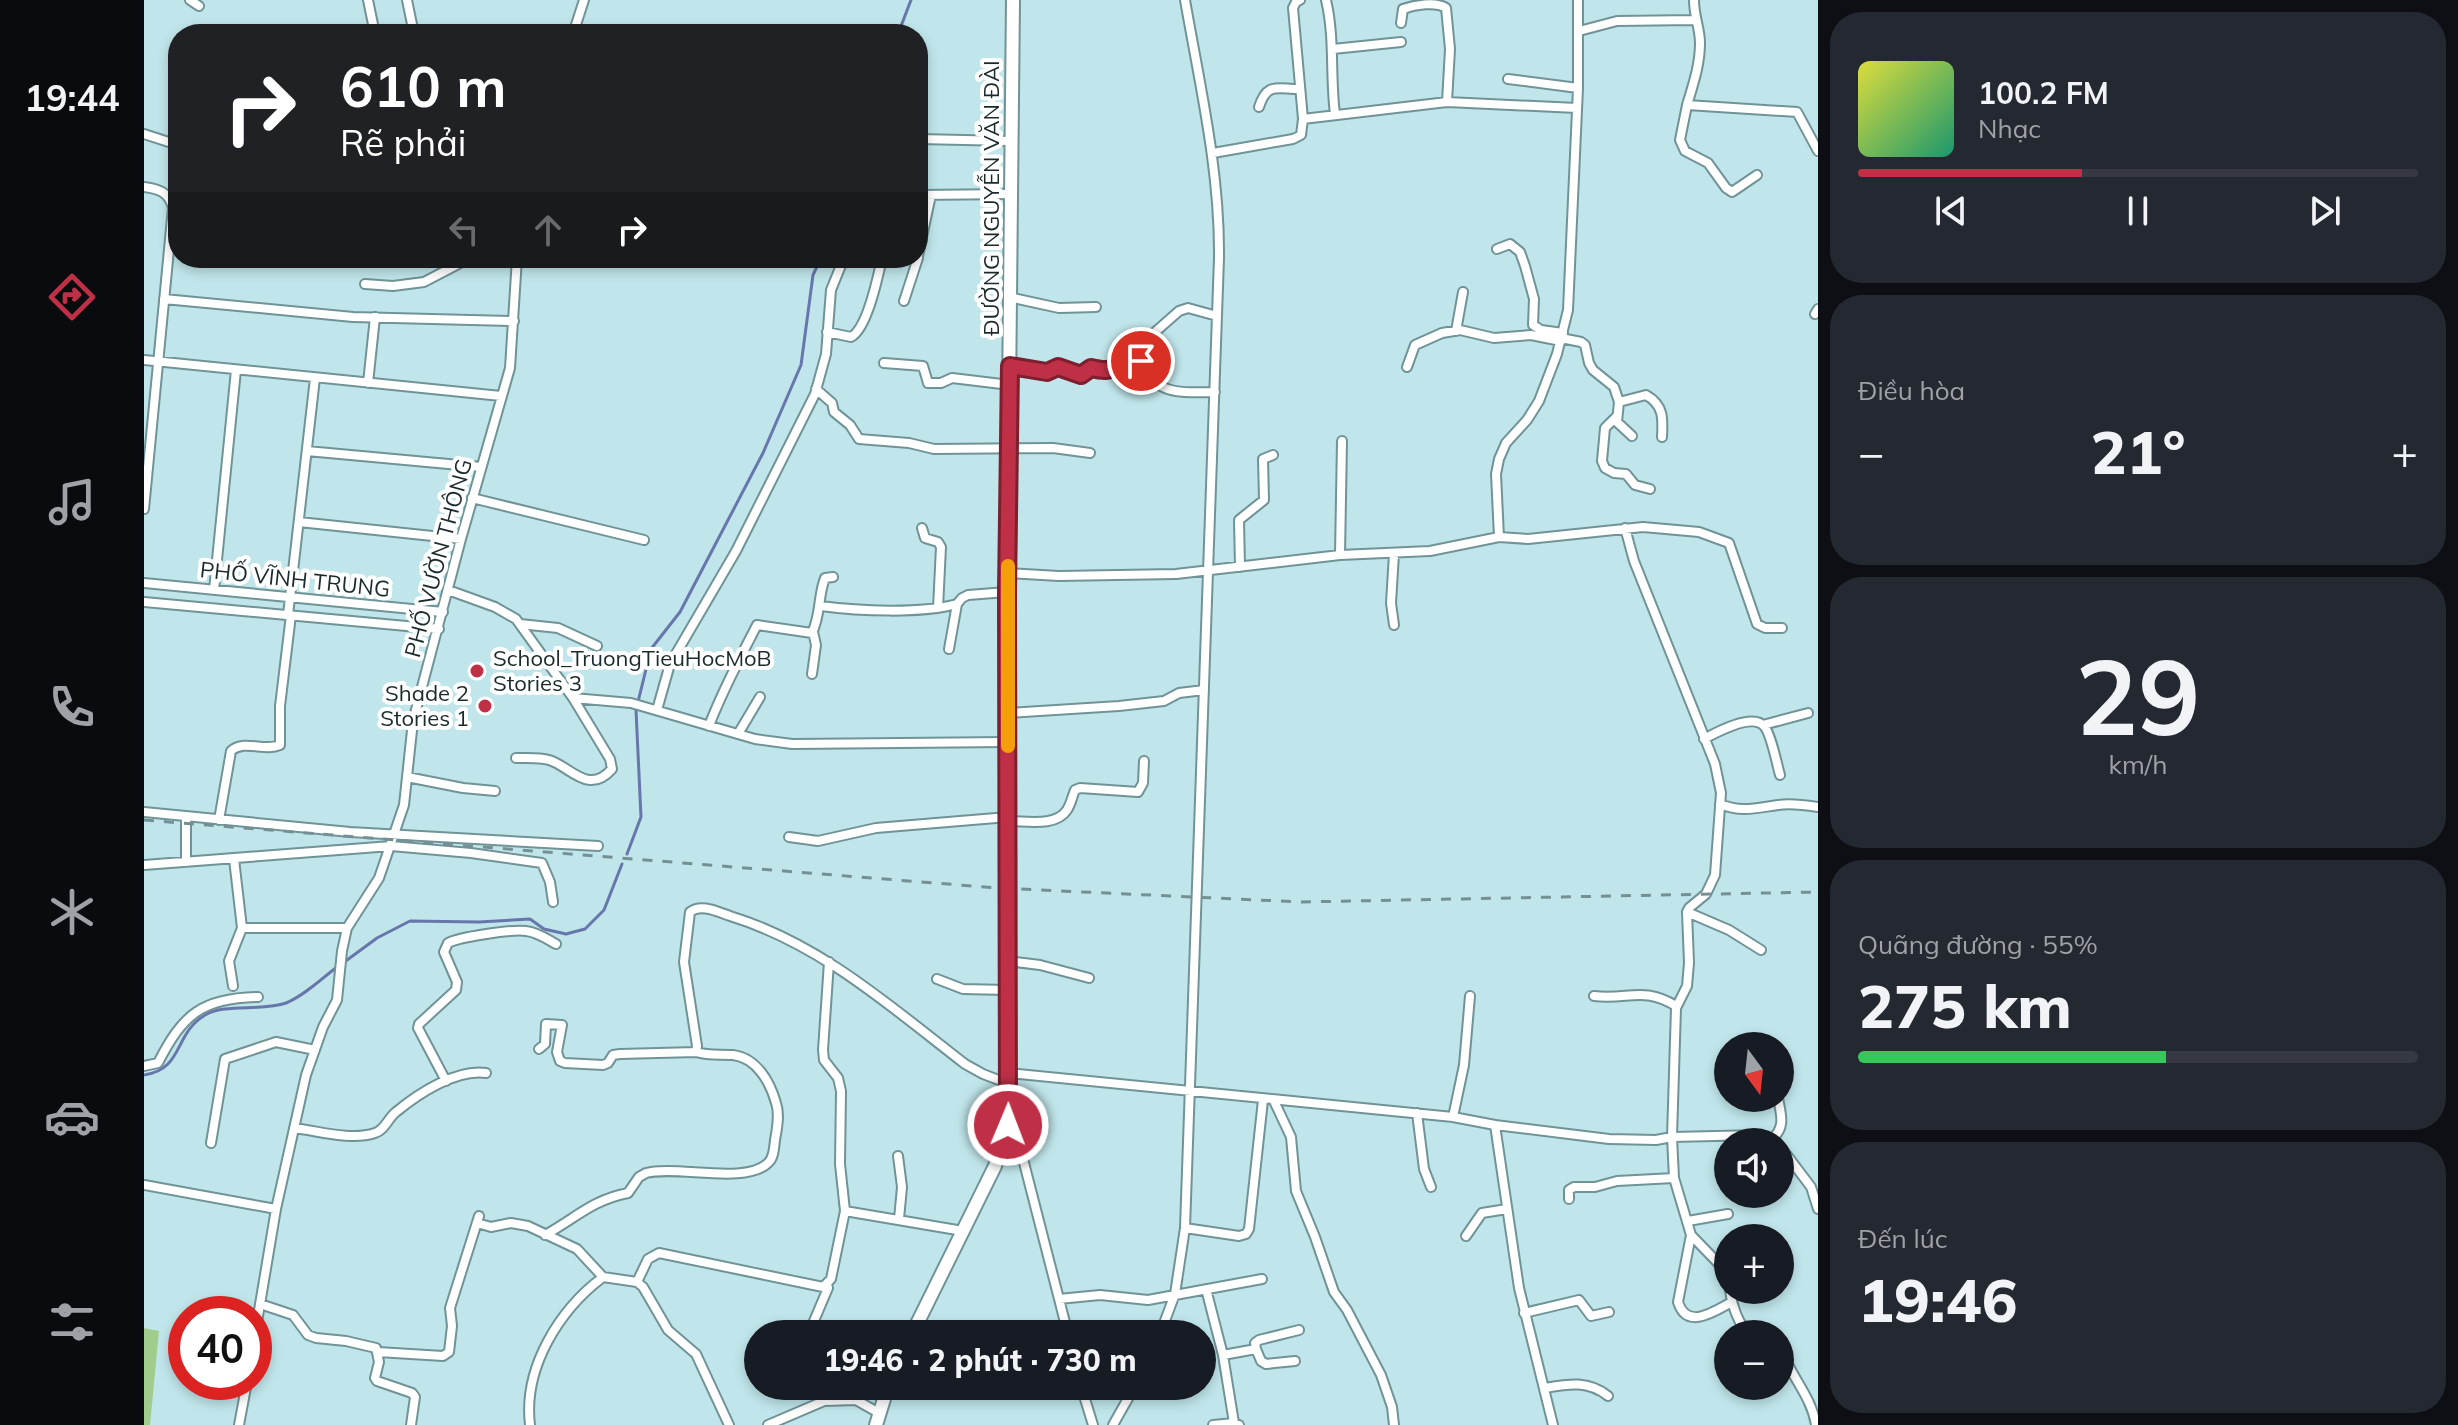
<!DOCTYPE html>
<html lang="vi">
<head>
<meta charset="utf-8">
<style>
  :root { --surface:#171b24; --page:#242831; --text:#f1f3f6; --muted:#9ea1a6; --line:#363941; --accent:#bf2f46 }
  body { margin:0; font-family:Mulish,sans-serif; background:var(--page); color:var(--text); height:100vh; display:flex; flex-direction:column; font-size:30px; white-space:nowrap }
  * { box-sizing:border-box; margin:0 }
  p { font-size:26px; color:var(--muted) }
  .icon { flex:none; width:44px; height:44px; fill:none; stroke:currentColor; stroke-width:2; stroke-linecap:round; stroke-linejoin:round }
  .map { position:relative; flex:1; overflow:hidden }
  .sheet { display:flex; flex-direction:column; gap:12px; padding:12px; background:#0d0f14; width:640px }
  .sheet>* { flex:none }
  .guide { position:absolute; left:24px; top:24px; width:760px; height:244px; border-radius:32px; box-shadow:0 4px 12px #0003; background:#202124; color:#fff; overflow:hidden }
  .needle { width:52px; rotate:165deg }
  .fabs { position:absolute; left:1570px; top:1032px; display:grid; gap:16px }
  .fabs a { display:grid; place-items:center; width:80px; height:80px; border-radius:50%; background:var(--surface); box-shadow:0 4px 12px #0003; font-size:40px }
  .speed { position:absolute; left:24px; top:1296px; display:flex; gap:16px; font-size:40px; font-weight:700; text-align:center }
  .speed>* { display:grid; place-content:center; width:104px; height:104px; border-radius:50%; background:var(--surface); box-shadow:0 4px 12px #0003; line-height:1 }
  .speed .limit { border:12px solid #d22; background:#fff; color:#111 }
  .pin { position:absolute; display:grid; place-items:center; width:68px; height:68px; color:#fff; margin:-34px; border:4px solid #fff; border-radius:50%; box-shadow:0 2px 8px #0007 }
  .me { position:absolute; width:88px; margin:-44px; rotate:1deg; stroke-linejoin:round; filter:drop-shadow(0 0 6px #0008) }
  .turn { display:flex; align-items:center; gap:28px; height:168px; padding:0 40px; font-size:36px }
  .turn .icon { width:104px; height:104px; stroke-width:2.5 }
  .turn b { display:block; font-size:56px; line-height:68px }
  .lanes { display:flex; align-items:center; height:76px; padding:0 40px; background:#0003; justify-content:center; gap:40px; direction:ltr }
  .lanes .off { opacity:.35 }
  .big { font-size:60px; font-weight:800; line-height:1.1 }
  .sheet .tile { flex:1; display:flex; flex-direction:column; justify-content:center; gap:12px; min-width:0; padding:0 28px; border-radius:32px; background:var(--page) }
  .sheet .dial { align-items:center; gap:0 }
  .dial b { font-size:104px; line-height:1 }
  .song { display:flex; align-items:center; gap:24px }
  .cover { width:96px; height:96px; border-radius:12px; background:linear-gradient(135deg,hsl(60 70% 55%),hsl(160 70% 35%)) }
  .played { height:8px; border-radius:4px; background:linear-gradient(90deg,var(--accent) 40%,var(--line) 40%) }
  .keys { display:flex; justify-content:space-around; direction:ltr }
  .heat { display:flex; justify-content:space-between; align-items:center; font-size:44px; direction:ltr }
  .charge { height:12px; border-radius:6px; background:linear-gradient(90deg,#34c759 55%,var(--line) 0) }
  .trip { position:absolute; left:600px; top:1320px; width:472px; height:80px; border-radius:40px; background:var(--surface); box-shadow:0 4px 12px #0003; font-weight:800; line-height:80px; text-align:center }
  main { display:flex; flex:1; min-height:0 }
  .dock { display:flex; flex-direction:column; width:144px; justify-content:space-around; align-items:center; background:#090b0e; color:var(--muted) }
  .dock .icon { width:56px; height:56px }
  .dock .on { color:var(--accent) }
  .dock b { font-size:36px; color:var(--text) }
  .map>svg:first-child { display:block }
  .green { fill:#a0cc8c }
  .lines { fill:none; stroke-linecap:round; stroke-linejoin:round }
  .stream { stroke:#6776ab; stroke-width:3 }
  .street-casing { stroke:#709397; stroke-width:12 }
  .secondary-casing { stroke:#709397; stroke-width:16 }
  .street { stroke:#fff; stroke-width:8 }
  .secondary { stroke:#fff; stroke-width:12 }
  .rail { stroke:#749094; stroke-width:3; stroke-dasharray:10 10; stroke-linecap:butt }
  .route-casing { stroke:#7c1f2e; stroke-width:20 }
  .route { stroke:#bf2f46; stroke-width:14 }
  .slow { stroke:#f59e0b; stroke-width:14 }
  .poi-dot { fill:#bf2f46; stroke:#fff; stroke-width:3 }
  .labels { text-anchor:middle; stroke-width:8; stroke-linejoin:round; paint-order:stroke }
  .street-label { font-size:22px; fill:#1b2a2c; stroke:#fff }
  .poi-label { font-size:22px; fill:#1b2a2c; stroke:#fff; text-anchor:start }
</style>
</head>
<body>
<main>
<nav class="dock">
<b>19:44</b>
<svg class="icon on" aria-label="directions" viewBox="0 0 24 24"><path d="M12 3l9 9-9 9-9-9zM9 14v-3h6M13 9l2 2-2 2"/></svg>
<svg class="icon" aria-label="music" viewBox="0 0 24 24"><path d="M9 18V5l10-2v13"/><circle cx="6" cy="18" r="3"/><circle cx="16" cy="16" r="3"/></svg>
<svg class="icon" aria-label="phone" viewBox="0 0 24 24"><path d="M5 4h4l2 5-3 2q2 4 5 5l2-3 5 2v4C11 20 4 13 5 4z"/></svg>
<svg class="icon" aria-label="climate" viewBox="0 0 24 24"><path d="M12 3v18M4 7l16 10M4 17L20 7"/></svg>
<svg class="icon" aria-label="car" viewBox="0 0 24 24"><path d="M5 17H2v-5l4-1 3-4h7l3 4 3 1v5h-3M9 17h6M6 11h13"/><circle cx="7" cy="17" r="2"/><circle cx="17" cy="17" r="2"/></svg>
<svg class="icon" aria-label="filters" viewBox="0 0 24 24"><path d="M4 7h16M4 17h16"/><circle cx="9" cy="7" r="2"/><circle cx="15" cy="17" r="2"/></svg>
</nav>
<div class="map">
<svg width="1674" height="1425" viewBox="0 0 1674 1425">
  <rect width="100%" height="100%" fill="#c0e6eb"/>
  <path class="green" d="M0 1328 15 1331 6 1425H0Z"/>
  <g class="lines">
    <path class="stream" d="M754 34 767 0
      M483 854 497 817 492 710 507 649 536 612 619 453 657 365 669 275 677 258
      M199 963 233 938 266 921 335 922 386 919 400 929 422 934 441 929 460 910 478 864
      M0 1075C41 1069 29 1032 63 1014 80 1004 120 1011 142 1003 161 995 177 979 193 967"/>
    <defs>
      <path id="street" d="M46 0 55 6
        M224 0 231 34
        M263 0 270 34
        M1182 0C1191 38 1186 76 1191 114
        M1550 0C1550 17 1556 28 1556 43 1556 65 1549 85 1543 105L1653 112 1674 151
        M1257 23 1259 9C1270 5 1292 1 1302 8L1306 49 1303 102
        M1435 31 1473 21 1550 20
        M429 34 440 0
        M1189 49 1257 42
        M1364 79 1434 88
        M1543 105 1536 140 1541 151 1564 163 1582 188 1588 192 1613 175
        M1115 107C1123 82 1133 89 1155 89
        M1159 119 1303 102 1433 108
        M0 134 34 145
        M774 139 866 141
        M1069 153 1149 139 1157 135 1159 119 1149 8 1152 2 1156 0
        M0 187C15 189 25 192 29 208L0 509
        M774 195 867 194
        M1353 249 1366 244 1376 252 1381 266 1390 299 1389 325 1397 330 1419 333
        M774 256 787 195
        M221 284 249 286 280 282 326 258
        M865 297 915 308 952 307
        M20 299 209 317 370 321
        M760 301 774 258
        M1671 314 1674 309
        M1312 331 1319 292
        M683 332 707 337C723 329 734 277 738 258
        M1417 338 1437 342 1441 345 1445 363 1449 370 1470 387 1475 402 1473 422 1488 436
        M985 355C1002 364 998 364 1008 378 1020 396 1052 392 1071 392
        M0 360 357 396
        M740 363 779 366 784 383H797L808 378 866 385
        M866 366 903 372 914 367 935 375 947 368 960 372 985 355 1035 311 1044 308 1073 316
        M1263 367 1271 345 1298 333 1316 330 1350 338 1387 335 1417 341
        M224 383 231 317
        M672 389 688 403 690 412 706 425 715 439 765 443 790 449 909 448 946 453
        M1475 402 1502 395C1520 405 1519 419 1518 437
        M1473 416 1461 428 1458 461 1461 468 1470 473 1482 474 1491 485 1506 489
        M163 451 337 467
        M328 498 500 540
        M155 522 317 539
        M778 528 781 538 794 542 797 547 794 608
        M1481 528 1490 561 1571 764 1577 793 1571 875 1562 894 1545 908 1543 912 1545 963 1543 986 1532 1008 1528 1137 1530 1178 1547 1235 1577 1266 1584 1282
        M1355 537 1352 474 1355 459 1362 443 1383 420 1395 401 1413 354 1424 310 1434 88V0
        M1250 554 1247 603 1250 625
        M1196 555 1198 441
        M1096 567 1095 520 1120 500 1119 459 1129 455
        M864 573 915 576 1032 574 1196 555 1286 551 1355 537 1384 539 1499 527 1555 532 1585 543 1613 624 1621 628H1638
        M0 583 299 612
        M70 590 92 370
        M304 590 351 607 372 619 429 698 487 703 611 739 648 744 864 742
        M0 602 295 629
        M677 606C714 611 777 614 813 604L818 598 824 595 863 592
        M144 615 171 378
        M376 624 414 628 453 646
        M805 649 813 604
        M668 674 672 645 669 632
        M513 710 526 664 592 551 671 394 682 354 687 290 700 258
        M863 713 975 706 1020 701 1035 693 1060 690
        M1619 725 1664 713
        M565 726C578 691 596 658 613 625L668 633C677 615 674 595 681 578L689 577
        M594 734 616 697
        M1560 739C1573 732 1608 713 1620 726 1627 733 1633 765 1636 775
        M372 758C382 758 395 757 405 760 426 766 444 796 468 769L466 759 429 698
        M263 777 319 788 351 791
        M1576 804C1598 813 1612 808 1634 805 1647 803 1661 805 1674 807
        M0 812 206 832 454 846
        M42 816V862
        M75 820 87 751C101 739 120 752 136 745V706L147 615
        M864 821C883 821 912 827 923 810 927 804 928 797 931 790L936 788 994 792 999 783 1000 761
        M645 837 674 841 732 828 864 817
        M90 859 98 928
        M0 865 247 846 327 853 398 863 406 882 409 902
        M1543 912 1585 930 1617 950
        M863 961 896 965 945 978
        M685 962 679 1050 680 1060 694 1078 697 1091 696 1164 701 1211
        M793 979 819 989 863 990
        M89 986 85 961 98 928H203
        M1450 996C1485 1000 1499 986 1532 1006
        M395 1049 401 1044 402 1024 418 1025 413 1052 416 1061 421 1063 459 1065 464 1063 469 1055 476 1054 552 1052 553 1046 540 962 546 912C557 903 574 912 586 916 677 944 747 1007 821 1064L839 1074 865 1084
        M0 1066 14 1063C39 1014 58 998 114 997
        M865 1073 1309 1117 1351 1125 1375 1288 1409 1425
        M302 1081 274 1028 275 1024 312 990 313 982 300 952 304 943C315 937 369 929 382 931 393 932 403 939 412 944
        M1130 1101 1147 1137 1152 1191 1171 1237 1190 1292 1203 1310 1237 1375 1248 1407 1250 1425
        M1273 1113 1280 1169 1287 1187
        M1309 1117 1320 1065 1326 996
        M1351 1125 1465 1139 1512 1140 1528 1137 1615 1135 1631 1142
        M865 1126 878 1155 924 1334
        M150 1128C175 1131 207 1141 231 1133 241 1130 244 1118 252 1112 275 1093 312 1069 342 1073
        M1628 1139C1642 1127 1637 1115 1634 1098
        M67 1143 81 1059 132 1042 171 1050
        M1636 1146 1667 1187 1674 1209
        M754 1156 758 1187 755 1219
        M0 1185 132 1209
        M1425 1199V1190L1430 1187H1451L1473 1181 1530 1178
        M1544 1221 1584 1214
        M333 1223 347 1227 367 1223 384 1226 433 1249 459 1277 493 1282 499 1287 524 1330 552 1354 585 1425
        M1041 1228 1095 1236 1102 1234 1105 1229 1119 1100
        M401 1235C432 1218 448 1200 484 1193L495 1177 502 1173C532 1165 602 1185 624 1163 630 1158 630 1148 631 1140 633 1129 636 1114 632 1103 626 1082 613 1058 589 1055 576 1054 565 1056 552 1052
        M1547 1235 1534 1302C1543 1331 1571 1311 1588 1302
        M1322 1236 1338 1213 1363 1209
        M493 1282 504 1259 515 1253 679 1287 687 1279 701 1211 819 1231
        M1062 1289 1079 1355 1090 1423 1095 1425
        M1586 1290C1588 1305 1594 1325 1606 1334
        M915 1299 956 1295 1004 1300 1118 1279
        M116 1304 149 1315 164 1335 172 1338 202 1341 232 1348 235 1362 231 1378 233 1381 268 1393 271 1397 267 1425
        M1380 1313 1435 1300 1447 1316 1465 1312
        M667 1328 684 1288 683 1284
        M1016 1334 1031 1294 1041 1228 1075 258C1076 171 1056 86 1041 0
        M110 1340 132 1209 162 1075 179 1027 193 1000 198 951 203 928 235 878 260 805 269 721 317 539 366 368 373 258
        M1636 1345C1644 1374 1667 1394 1672 1425
        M1112 1349 1117 1361 1122 1364 1151 1361
        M234 1352 299 1356 305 1352 308 1326 306 1308 335 1216
        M1079 1355 1112 1349 1111 1343 1115 1340 1155 1330
        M937 1386 949 1425
        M1401 1388C1424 1384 1444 1380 1464 1396
        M95 1425 103 1382
        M386 1425C379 1368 415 1310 459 1277
        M624 1425 680 1401 712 1400 735 1413
        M969 1425 991 1386
        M1069 1425 1090 1423"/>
      <path id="secondary" d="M768 1334 851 1166 864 1125 863 592 869 0
        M732 1425 744 1386"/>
    </defs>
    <use href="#street" class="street-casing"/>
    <use href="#secondary" class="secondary-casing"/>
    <use href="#street" class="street"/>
    <use href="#secondary" class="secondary"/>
    <path class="rail" d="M0 820 853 888 1157 902 1674 892"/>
  </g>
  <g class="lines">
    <defs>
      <path id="route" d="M864 1125 863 592 866 366 903 372 914 367 937 375 947 368C969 373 967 369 985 355L997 361"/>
    </defs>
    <use href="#route" class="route-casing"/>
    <use href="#route" class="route"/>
    <path class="slow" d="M864 746V566"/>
  </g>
  <g class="poi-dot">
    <circle cx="333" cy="671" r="8"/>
    <circle cx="341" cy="706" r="8"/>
  </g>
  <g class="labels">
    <g class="street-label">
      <text transform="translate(847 198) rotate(-90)" y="8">ĐƯỜNG NGUYỄN VĂN ĐÀI</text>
      <text transform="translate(294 558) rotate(-75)" y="8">PHỐ VƯỜN THÔNG</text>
      <text transform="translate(151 579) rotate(6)" y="8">PHỐ VĨNH TRUNG</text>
    </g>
    <g class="poi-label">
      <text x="349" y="666">School_TruongTieuHocMoB<tspan x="349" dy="25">Stories 3</tspan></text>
      <text x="325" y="701" text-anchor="end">Shade 2<tspan x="325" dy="25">Stories 1</tspan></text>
    </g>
  </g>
</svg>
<div class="fabs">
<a><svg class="needle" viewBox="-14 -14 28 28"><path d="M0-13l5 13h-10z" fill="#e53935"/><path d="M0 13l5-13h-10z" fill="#9ea1a6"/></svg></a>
<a><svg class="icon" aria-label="sound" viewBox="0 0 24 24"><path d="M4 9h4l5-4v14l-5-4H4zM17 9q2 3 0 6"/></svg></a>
<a>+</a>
<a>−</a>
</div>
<div class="speed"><div class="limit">40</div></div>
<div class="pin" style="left:997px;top:361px;background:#d93025"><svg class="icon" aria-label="arrive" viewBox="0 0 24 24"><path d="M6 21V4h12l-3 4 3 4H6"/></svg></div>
<svg class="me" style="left:864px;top:1125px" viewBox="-20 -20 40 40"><circle r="17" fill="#bf2f46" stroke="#fff" stroke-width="3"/><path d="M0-11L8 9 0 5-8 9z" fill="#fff"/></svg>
<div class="trip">19:46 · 2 phút · 730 m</div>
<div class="guide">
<div class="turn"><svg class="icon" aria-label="right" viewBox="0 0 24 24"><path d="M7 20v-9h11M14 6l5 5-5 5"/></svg><div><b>610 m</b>Rẽ phải</div></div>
<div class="lanes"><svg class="icon off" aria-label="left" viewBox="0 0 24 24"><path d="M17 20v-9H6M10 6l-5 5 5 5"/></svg><svg class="icon off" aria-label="ahead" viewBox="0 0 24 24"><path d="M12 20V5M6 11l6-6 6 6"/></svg><svg class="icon" aria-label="right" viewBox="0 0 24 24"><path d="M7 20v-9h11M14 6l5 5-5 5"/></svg></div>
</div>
</div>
<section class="sheet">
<div class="tile">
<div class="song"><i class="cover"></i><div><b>100.2 FM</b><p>Nhạc</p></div></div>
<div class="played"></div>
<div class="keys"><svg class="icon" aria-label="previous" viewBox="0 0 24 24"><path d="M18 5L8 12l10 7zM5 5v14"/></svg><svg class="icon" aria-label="pause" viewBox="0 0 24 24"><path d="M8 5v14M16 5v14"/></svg><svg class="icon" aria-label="next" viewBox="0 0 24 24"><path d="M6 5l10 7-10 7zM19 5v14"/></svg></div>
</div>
<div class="tile"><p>Điều hòa</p>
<div class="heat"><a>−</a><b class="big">21°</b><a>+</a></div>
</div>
<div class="tile dial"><b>29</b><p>km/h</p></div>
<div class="tile"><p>Quãng đường · 55%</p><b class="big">275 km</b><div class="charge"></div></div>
<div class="tile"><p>Đến lúc</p><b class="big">19:46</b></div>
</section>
</main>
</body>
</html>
